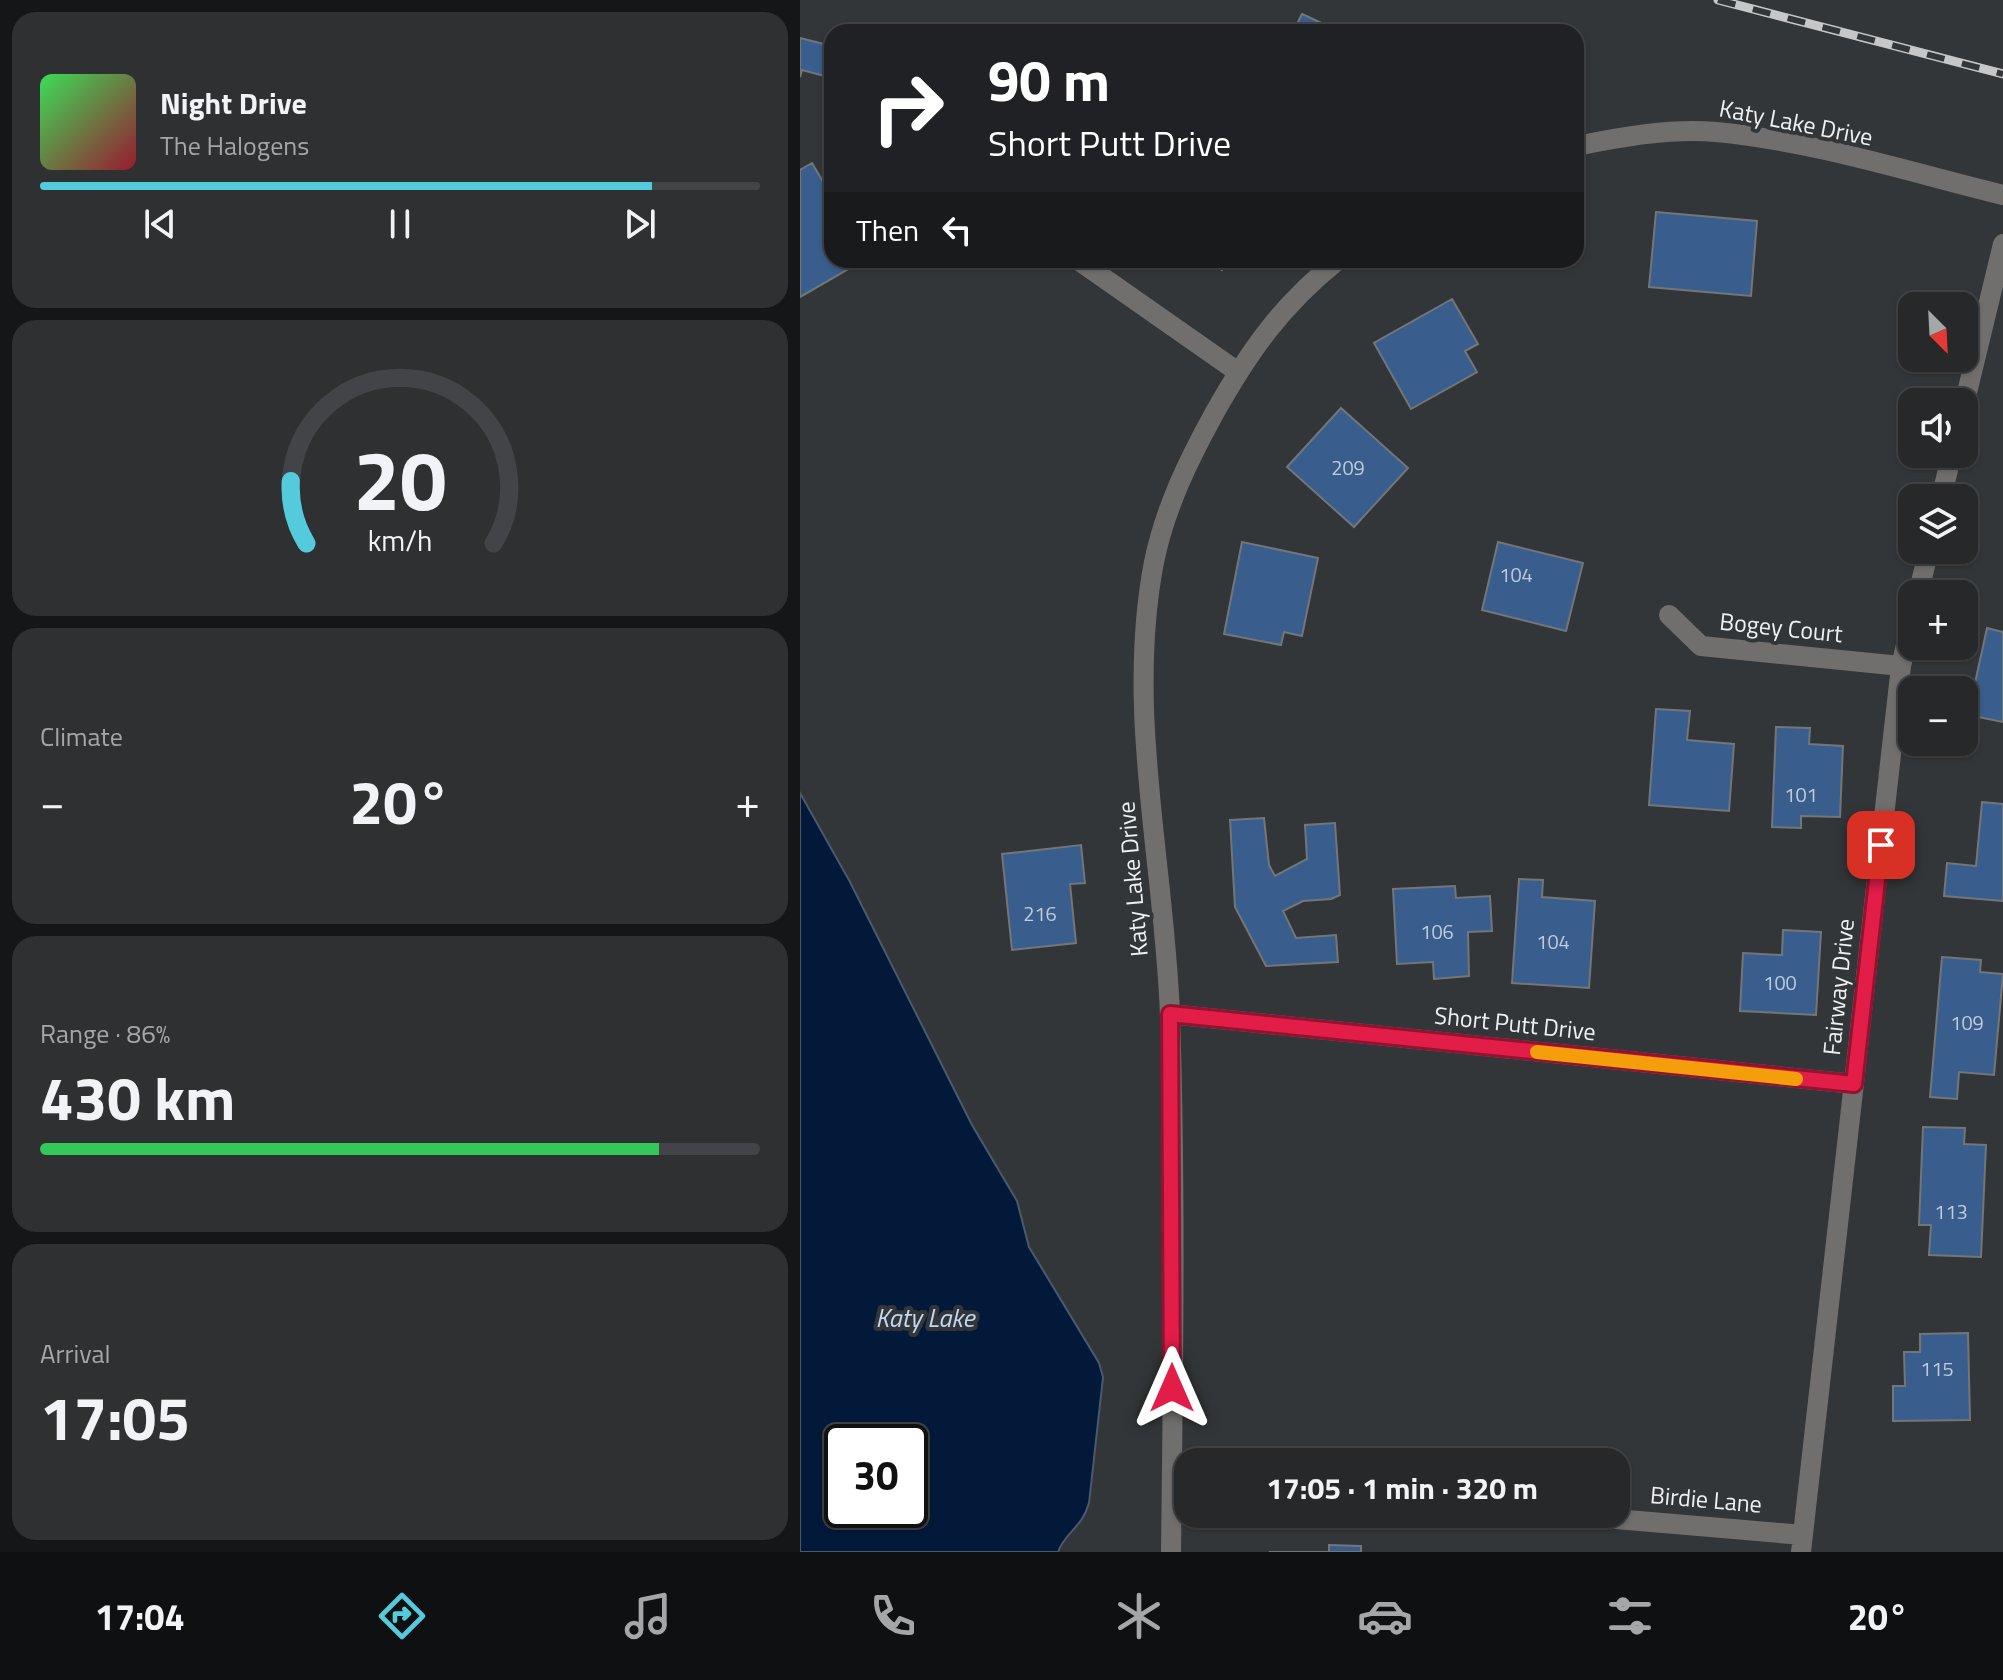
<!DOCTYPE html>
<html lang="en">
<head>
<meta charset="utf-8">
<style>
  :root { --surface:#26282a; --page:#2e3032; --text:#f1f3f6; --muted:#a4a6a8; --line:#424447; --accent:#54cadd }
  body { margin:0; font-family:"Titillium Web",sans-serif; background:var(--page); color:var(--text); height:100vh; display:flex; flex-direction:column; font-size:30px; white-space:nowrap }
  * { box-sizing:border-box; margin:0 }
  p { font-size:26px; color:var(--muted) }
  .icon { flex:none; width:44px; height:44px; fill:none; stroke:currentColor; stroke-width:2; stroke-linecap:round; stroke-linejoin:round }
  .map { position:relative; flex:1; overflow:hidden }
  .sheet { display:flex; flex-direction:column; gap:12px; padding:12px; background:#151617; width:800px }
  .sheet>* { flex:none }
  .top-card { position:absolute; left:24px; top:24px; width:760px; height:244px; border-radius:24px; box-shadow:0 2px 6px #0004,0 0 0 2px var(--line); background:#202124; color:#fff; overflow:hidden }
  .needle { width:52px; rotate:156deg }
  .buttons { position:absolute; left:1098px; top:292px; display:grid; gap:16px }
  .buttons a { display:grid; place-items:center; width:80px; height:80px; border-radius:16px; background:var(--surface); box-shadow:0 2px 6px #0004,0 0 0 2px var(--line); font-size:40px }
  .speed { position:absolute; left:24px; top:1424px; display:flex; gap:16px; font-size:40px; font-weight:700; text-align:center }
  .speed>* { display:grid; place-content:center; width:104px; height:104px; border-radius:50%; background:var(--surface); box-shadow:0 2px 6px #0004,0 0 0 2px var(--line); line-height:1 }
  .speed .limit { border:4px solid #111; border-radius:12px; background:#fff; color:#111 }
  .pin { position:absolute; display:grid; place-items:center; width:68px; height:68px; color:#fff; margin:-34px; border-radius:16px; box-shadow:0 4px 12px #0006 }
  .me { position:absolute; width:88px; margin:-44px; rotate:0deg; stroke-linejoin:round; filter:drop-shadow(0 0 6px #0008) }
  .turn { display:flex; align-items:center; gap:28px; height:168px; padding:0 32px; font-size:36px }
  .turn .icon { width:104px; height:104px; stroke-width:2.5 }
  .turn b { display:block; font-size:56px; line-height:68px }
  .then { display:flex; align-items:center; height:76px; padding:0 32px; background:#0003; gap:16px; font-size:30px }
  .big { font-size:60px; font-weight:700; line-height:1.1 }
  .sheet .card { flex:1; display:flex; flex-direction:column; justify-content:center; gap:12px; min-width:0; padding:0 28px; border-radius:24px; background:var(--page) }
  .sheet .dial { align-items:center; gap:0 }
  .dial svg { height:208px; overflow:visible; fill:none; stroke:var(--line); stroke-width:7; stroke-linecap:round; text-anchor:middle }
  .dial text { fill:var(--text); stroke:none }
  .song { display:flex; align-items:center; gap:24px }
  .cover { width:96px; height:96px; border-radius:12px; background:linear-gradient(135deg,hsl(130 70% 55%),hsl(350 70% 35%)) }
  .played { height:8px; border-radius:4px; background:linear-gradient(90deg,var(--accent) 85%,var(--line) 85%) }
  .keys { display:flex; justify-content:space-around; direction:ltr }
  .heat { display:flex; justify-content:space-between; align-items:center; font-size:44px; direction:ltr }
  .charge { height:12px; border-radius:6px; background:linear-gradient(90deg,#34c759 86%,var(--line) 0) }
  .trip { position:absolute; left:374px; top:1448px; width:456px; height:80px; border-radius:24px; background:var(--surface); box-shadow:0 2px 6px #0004,0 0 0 2px var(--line); font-weight:700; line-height:80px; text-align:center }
  .tab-bar { display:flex; height:128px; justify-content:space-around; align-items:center; background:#0f1011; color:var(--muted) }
  .tab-bar .icon { width:56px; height:56px }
  .tab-bar .active { color:var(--accent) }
  .tab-bar b { font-size:36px; color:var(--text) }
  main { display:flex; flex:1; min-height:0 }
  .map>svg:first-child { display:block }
  .water { fill:#021939; stroke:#495a70; stroke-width:2; fill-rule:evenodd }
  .building { fill:#395d8c; stroke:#737679; stroke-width:2 }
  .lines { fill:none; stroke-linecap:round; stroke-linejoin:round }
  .minor { stroke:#706f6e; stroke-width:20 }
  .rail-casing { stroke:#c6c7c9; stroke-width:9 }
  .rail { stroke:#333638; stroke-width:6; stroke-dasharray:18; stroke-linecap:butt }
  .route-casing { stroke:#92132f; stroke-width:20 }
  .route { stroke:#e11d48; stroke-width:14 }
  .slow { stroke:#f59e0b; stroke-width:14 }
  .labels { text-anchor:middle; stroke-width:8; stroke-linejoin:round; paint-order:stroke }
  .number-label { font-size:20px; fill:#c2cbd8 }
  .street-label { font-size:24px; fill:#eff0f2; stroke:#333638 }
  .water-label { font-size:26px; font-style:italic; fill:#c2d8f5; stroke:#333638 }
</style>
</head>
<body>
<main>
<section class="sheet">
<div class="card">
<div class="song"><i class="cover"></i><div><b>Night Drive</b><p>The Halogens</p></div></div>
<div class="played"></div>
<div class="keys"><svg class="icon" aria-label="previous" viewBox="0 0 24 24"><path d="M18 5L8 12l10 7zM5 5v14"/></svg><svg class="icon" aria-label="pause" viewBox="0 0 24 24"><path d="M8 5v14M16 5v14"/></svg><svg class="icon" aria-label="next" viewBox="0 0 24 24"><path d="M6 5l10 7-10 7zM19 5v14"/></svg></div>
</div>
<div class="card dial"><svg viewBox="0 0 100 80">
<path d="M14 69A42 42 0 1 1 86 69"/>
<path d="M14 69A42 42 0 0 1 8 45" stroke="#54cadd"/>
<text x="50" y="56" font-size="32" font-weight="700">20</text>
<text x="50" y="72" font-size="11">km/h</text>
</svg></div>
<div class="card"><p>Climate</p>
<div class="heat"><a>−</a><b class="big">20°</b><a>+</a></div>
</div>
<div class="card"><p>Range · 86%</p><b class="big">430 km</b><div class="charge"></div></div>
<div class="card"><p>Arrival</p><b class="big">17:05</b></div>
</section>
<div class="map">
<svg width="1203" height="1552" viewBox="0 0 1203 1552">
  <rect width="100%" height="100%" fill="#333638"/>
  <path class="water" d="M0 793 50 882 172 1125 217 1201 229 1247 299 1363 303 1377 289 1503C282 1528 265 1532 258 1552H0ZM110 1442V1510H42V1442Z"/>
  <path class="building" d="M502 14 541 32H493Z
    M0 38 32 46V78L2 70 0 77Z
    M12 163 32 197V260H64L0 297V170Z
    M856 212 957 221 951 296 849 287Z
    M408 260H429L422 270Z
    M652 299 678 344 665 351 677 372 611 409 574 343Z
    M541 408 608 468 554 527 487 467Z
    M442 542 518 558 502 636 484 632 481 645 424 634Z
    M698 542 783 563 766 631 682 610Z
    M1187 628 1203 632V722L1168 715Z
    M856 709 890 711 887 740 934 744 929 811 849 805Z
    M976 727 1010 728 1009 744 1043 746 1040 817 1001 816V828L972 827Z
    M1182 802 1203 804V901L1144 896 1147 863 1176 866Z
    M464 818 469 865 475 876 507 859 505 825 535 823 540 895 531 899 503 901 483 911 496 938 536 935 538 962 466 966 435 907 430 820Z
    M281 845 285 883 270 884 276 943 212 950 202 854Z
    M719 879 743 880 742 897 795 901 789 988 712 983Z
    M655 886 656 898 690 896 692 931 668 932 669 976 634 979 633 962 597 964 593 889Z
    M983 930 1021 932 1016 1015 940 1011 943 953 982 955Z
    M1142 957 1181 960 1180 972 1203 974 1194 1075 1159 1072 1157 1099 1130 1097Z
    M1123 1127 1165 1128 1164 1144 1186 1145 1181 1257 1129 1255 1131 1225H1119Z
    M1168 1333 1170 1420 1093 1421V1386H1105L1104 1352H1120V1334Z
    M529 1545 561 1546V1552H469H529Z"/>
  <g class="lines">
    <path class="minor" d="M776 146C821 137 870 128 916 132 1012 141 1109 172 1203 195
      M278 260 438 372
      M1164 405 1203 244
      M1141 498 1152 454
      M1118 594 1129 550
      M869 615 901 646 1101 666
      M370 1014 1054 1084
      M757 1514 1003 1535
      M371 1552C373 1374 376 1193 370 1016 365 866 325 712 354 562 365 508 389 459 415 412 450 350 482 305 538 260
      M1001 1552 1101 666 1112 620"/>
    <defs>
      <path id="rail" d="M918 0 1203 74"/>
    </defs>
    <use href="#rail" class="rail-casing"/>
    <use href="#rail" class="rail"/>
  </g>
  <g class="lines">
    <defs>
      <path id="route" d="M372 1388 370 1014 1054 1084 1081 845"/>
    </defs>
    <use href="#route" class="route-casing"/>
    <use href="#route" class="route"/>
    <path class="slow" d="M737 1052 996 1079"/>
  </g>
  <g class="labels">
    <g class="number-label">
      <text x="548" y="475">209</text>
      <text x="716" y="582">104</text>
      <text x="1001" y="802">101</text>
      <text x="240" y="921">216</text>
      <text x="637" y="939">106</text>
      <text x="753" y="949">104</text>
      <text x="980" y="990">100</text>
      <text x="1167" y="1030">109</text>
      <text x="1151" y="1219">113</text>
      <text x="1137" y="1376">115</text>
    </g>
    <g class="street-label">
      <text transform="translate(996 123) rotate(11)" y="8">Katy Lake Drive</text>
      <text transform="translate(981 628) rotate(6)" y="8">Bogey Court</text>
      <text transform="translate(333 879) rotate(-95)" y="8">Katy Lake Drive</text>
      <text transform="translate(1039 987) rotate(-84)" y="8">Fairway Drive</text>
      <text transform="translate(715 1024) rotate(6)" y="8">Short Putt Drive</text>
      <text transform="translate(906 1500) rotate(5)" y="8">Birdie Lane</text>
    </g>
    <g class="water-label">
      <text x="125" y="1327">Katy Lake</text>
    </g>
  </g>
</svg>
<div class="buttons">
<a><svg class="needle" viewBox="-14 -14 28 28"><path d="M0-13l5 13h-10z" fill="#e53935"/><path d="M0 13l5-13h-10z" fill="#a4a6a8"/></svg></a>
<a><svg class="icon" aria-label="sound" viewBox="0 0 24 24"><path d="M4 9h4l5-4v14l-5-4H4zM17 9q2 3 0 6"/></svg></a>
<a><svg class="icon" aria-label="layers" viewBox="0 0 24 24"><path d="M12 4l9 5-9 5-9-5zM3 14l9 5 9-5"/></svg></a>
<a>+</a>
<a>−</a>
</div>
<div class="speed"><div class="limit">30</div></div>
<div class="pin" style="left:1081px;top:845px;background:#d93025"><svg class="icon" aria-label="arrive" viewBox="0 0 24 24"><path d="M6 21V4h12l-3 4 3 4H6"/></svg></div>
<svg class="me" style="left:372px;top:1388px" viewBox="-20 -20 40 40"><path d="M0-17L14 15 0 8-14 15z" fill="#e11d48" stroke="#fff" stroke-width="4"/></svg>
<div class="trip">17:05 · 1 min · 320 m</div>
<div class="top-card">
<div class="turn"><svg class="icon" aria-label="right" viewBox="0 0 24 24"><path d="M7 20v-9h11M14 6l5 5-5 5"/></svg><div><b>90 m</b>Short Putt Drive</div></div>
<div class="then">Then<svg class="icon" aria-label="left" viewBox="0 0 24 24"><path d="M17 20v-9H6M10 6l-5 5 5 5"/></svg></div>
</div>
</div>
</main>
<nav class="tab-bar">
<b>17:04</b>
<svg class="icon active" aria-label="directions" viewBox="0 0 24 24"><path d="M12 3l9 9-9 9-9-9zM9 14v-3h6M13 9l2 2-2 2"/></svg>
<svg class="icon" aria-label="music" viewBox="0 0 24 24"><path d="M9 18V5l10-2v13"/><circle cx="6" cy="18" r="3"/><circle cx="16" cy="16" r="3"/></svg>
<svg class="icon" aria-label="phone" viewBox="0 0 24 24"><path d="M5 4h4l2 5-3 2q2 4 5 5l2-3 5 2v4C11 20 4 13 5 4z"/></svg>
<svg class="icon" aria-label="climate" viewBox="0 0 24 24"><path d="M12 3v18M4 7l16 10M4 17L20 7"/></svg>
<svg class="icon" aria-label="car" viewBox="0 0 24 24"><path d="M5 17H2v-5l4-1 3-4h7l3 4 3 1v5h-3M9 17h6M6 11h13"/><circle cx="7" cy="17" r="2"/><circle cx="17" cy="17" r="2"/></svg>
<svg class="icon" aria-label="filters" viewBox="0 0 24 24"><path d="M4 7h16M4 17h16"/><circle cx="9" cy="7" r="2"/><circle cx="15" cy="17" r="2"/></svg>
<b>20°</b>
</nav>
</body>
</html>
